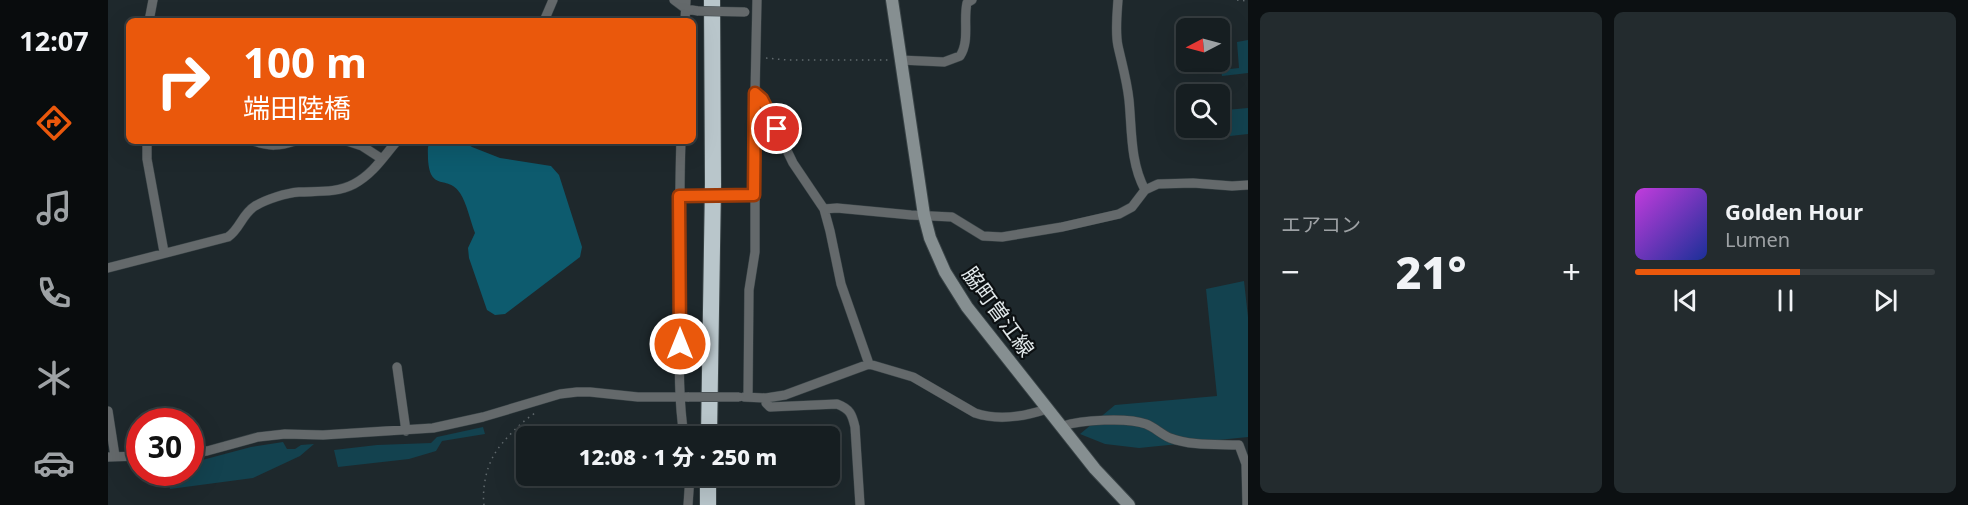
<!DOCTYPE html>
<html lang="ja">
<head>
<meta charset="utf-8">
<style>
  :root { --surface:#161e21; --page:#232b2e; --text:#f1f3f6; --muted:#9ea2a5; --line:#353c3f; --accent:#ea580c }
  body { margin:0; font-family:"Noto Sans","Noto Sans JP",sans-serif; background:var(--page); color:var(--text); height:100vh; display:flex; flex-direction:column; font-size:22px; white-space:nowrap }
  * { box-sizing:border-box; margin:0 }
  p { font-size:20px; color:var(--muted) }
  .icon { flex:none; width:33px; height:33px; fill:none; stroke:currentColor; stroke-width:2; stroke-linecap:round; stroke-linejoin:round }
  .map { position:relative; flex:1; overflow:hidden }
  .details { display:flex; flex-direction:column; gap:12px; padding:12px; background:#0c1012; width:720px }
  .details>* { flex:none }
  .hud { position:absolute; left:18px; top:18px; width:570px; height:126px; border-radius:9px; box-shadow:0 6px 24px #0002,0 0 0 2px var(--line); background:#ea580c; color:#fff; overflow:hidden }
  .needle { width:39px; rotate:264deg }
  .controls { position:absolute; left:1068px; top:18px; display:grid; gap:12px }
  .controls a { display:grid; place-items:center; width:54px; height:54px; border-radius:9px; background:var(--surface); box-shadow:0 6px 24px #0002,0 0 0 2px var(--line); font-size:30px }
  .speed { position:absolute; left:18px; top:408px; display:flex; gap:12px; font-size:30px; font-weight:700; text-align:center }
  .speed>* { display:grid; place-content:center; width:78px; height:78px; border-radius:50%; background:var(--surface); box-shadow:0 6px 24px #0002,0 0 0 2px var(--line); line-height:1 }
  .speed .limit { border:9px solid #d22; background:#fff; color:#111 }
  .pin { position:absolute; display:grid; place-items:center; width:51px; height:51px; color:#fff; margin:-26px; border:3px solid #fff; border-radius:50%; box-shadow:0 2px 6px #0007 }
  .me { position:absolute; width:66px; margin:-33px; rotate:0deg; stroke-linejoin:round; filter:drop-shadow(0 0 4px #0008) }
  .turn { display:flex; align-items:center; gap:21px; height:126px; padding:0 18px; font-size:27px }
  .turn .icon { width:78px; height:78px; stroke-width:2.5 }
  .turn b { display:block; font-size:42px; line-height:51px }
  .big { font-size:45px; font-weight:800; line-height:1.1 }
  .details .card { flex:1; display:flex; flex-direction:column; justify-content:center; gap:9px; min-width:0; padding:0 21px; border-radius:9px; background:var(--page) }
  .song { display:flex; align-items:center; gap:18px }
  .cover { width:72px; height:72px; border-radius:9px; background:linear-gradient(135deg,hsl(290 70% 55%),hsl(230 70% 35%)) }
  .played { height:6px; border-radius:3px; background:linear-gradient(90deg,var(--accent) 55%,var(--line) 55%) }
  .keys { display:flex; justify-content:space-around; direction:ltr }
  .heat { display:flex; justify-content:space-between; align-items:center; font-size:33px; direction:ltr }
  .details .tiles { flex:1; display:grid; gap:12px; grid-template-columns:repeat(2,1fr) }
  .trip { position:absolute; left:408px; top:426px; width:324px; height:60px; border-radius:9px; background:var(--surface); box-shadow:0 6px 24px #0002,0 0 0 2px var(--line); font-weight:800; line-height:60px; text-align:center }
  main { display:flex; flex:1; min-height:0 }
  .menu { display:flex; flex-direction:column; width:108px; justify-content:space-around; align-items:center; background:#090c0d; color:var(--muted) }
  .menu .icon { width:42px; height:42px }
  .menu .on { color:var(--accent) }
  .menu b { font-size:27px; color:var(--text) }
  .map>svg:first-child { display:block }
  .green { fill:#13424f }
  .water { fill:#0d5b6e }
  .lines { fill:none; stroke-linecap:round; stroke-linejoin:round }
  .minor-casing { stroke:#394346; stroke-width:10 }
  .secondary-casing { stroke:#394346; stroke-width:14 }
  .motorway-casing { stroke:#394346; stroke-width:18 }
  .path { stroke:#60696d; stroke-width:1.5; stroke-dasharray:1.5 4.5; stroke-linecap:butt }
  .minor { stroke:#64696b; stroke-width:9 }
  .secondary { stroke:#868f91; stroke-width:12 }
  .motorway { stroke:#b9c6cb; stroke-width:16 }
  .minor-bridge-casing { stroke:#394346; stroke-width:10; stroke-linecap:butt }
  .minor-bridge { stroke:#64696b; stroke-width:9 }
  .route-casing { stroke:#983908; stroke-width:15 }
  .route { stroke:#ea580c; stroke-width:10 }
  .labels { text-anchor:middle; stroke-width:4.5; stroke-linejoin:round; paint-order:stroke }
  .street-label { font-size:21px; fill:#e0e7e9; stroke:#0c1012 }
</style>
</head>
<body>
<main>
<nav class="menu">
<b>12:07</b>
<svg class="icon on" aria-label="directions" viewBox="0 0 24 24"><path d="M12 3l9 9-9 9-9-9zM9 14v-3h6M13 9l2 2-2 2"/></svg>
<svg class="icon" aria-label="music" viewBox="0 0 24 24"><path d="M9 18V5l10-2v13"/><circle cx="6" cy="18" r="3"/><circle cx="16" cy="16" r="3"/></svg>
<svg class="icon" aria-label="phone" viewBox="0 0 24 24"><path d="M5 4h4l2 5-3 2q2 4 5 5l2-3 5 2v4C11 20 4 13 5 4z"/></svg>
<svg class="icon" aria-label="climate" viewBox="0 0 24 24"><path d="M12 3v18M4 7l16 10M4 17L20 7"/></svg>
<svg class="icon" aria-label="car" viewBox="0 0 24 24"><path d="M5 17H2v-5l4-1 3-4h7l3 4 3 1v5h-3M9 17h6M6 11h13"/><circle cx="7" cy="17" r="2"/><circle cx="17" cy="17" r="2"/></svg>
</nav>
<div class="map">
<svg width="1140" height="505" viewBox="0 0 1140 505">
  <rect width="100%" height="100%" fill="#1e282c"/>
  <path class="green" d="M1140 40V73L1114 76 1113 70 1131 68 1129 42Z
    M1140 108V134L1122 136 1118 110Z
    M1136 281 1140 317V437L1031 448 997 444 972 434 1007 405 1109 396 1098 289Z
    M375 427 377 434 334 441 328 451 301 459 230 467 226 450 269 445 323 443 329 437Z
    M175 442 179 449H187L193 445 206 444 192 456 145 478 62 489 59 476 51 473 82 472 83 463 143 447Z"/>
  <path class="water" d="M322 141H354L364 147 392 158 443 166 451 175 474 247 472 257 397 314 387 315 379 310 361 258 360 248 367 233C362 220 359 204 352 193 340 174 322 193 320 159 320 152 319 147 322 141Z"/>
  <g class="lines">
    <defs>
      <path id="minor" d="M566 0 578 9 590 11
        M1010 0C1009 14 1007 32 1010 46 1014 64 1019 81 1021 100 1024 130 1022 162 1037 190
        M41 21 45 0
        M436 21 445 0
        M577 21 578 0
        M792 60 836 62 852 56C862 41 855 20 859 3L864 0
        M647 93 654 99 685 163 716 209 722 231 733 284 761 364
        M39 141V159L56 252
        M146 141C161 147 172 146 187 141
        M239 141 254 146 274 159
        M573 141C571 193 572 246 572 298 572 344 569 391 576 436
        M716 209 729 208 803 215 844 217 875 236 894 237 954 227 1011 214 1024 207 1037 190 1050 184 1085 183 1124 186 1140 185
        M0 268 120 237C132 229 134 214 147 206 159 199 178 193 191 192 210 191 229 193 246 184 265 174 276 156 289 141
        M289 367 298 431
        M636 397 658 398 677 395 761 364 805 377 867 413C891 421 915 417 939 409
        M640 397 641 290 647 252V93L649 0
        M658 398V403L662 407 729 404C742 409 744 414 747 427L752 505
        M0 411 7 456
        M955 426C973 420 1019 417 1038 424 1046 427 1053 434 1062 438 1083 446 1109 444 1131 445L1138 464 1139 505
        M82 453 99 451 150 437 177 434 215 435 325 428 375 417 452 394 469 392H482L530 397H581
        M0 457 32 456
        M580 505 582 476"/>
      <path id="secondary" d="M784 0 816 215 822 238 837 272 859 307 987 469 1021 505"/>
      <path id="motorway" d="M601 436 605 184 604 0
        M600 505V476"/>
    </defs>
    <use href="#minor" class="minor-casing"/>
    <use href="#secondary" class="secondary-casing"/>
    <use href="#motorway" class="motorway-casing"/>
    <path class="path" d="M1129 0 1140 1
      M658 58 679 60H782
      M376 505C374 490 378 468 386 455 393 442 416 419 429 412"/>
    <use href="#minor" class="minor"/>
    <use href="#secondary" class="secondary"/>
    <use href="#motorway" class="motorway"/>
    <defs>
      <path id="minor-bridge" d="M590 11 637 12
        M584 195H639
        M581 397H631"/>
    </defs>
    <use href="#minor-bridge" class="minor-bridge-casing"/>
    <use href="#minor-bridge" class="minor-bridge"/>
  </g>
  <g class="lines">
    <defs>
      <path id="route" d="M572 344 571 196 646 195 647 93 654 99 669 129"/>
    </defs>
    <use href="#route" class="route-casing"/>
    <use href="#route" class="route"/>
  </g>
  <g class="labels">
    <g class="street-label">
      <text transform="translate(890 312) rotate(54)" y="7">脇町曽江線</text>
    </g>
  </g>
</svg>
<div class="controls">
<a><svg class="needle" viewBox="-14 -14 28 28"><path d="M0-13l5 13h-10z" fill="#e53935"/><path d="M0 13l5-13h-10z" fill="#9ea2a5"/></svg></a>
<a><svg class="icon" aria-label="search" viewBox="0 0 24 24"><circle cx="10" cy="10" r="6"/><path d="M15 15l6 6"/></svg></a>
</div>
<div class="speed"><div class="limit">30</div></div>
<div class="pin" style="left:669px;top:129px;background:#d93025"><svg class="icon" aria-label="arrive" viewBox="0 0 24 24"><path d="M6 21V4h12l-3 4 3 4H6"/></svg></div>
<svg class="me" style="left:572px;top:344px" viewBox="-20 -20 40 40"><circle r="17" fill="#ea580c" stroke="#fff" stroke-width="3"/><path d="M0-11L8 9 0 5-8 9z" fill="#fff"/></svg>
<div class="trip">12:08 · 1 分 · 250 m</div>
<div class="hud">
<div class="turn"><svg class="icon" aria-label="right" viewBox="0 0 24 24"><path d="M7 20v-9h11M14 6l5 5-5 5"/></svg><div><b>100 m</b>端田陸橋</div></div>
</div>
</div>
<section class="details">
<div class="tiles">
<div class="card"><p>エアコン</p>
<div class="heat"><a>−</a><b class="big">21°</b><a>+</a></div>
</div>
<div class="card">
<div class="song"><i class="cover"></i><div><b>Golden Hour</b><p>Lumen</p></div></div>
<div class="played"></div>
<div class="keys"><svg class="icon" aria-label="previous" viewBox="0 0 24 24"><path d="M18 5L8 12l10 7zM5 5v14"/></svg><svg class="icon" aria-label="pause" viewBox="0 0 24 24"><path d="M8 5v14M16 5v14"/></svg><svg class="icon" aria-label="next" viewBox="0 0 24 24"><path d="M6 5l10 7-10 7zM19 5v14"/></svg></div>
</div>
</div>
</section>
</main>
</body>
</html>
